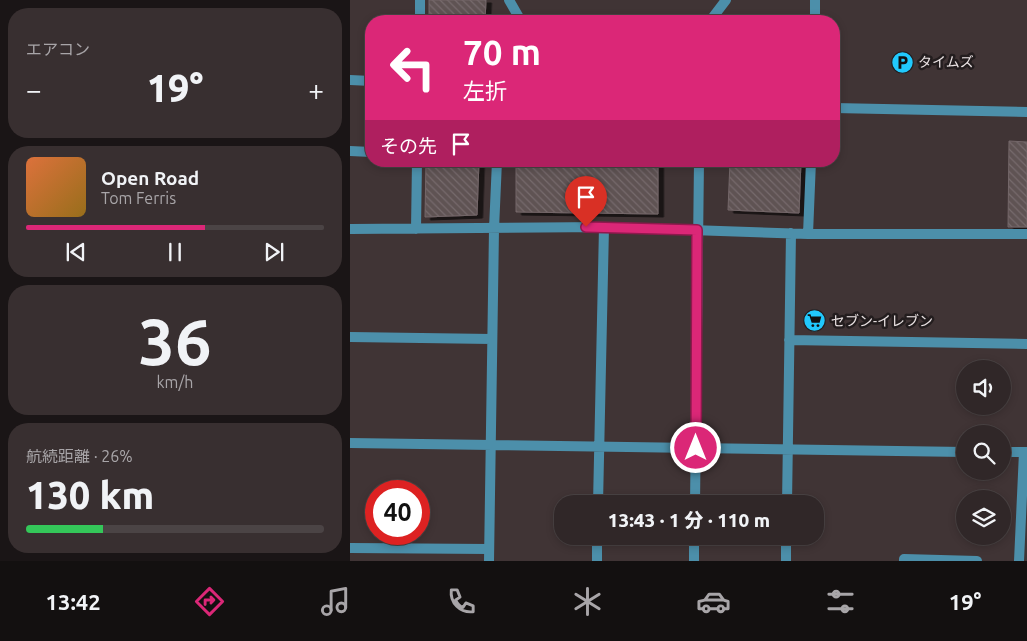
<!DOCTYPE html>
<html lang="ja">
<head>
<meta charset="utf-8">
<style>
  :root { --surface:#302728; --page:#382f30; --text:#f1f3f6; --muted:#a8a5a8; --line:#4b4445; --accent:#db2777 }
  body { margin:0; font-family:Ubuntu,"Noto Sans JP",sans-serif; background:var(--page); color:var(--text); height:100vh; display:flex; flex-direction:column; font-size:19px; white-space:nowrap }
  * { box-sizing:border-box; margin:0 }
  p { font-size:16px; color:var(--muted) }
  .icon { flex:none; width:28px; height:28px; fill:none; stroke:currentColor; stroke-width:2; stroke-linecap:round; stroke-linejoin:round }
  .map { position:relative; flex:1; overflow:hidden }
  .sheet { display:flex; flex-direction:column; gap:8px; padding:8px; background:#1a1516; width:350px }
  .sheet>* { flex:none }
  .banner { position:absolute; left:15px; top:15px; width:475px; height:152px; border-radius:20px; box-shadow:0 2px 8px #0003,0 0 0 1px var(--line); background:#db2777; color:#fff; overflow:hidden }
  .controls { position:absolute; left:606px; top:360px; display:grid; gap:10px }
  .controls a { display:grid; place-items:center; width:55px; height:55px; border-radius:50%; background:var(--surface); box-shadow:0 2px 8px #0003,0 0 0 1px var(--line); font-size:25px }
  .speed { position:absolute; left:15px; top:480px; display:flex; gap:10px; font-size:25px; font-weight:700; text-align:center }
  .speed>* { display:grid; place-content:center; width:65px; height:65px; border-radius:50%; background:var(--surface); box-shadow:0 2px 8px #0003,0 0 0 1px var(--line); line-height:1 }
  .speed .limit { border:8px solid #d22; background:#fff; color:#111 }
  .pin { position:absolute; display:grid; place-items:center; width:42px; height:42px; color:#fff; margin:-51px -21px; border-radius:50% 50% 50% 0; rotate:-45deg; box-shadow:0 0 5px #0007 }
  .pin .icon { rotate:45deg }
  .me { position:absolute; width:55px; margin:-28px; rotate:0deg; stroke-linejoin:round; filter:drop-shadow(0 0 4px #0008) }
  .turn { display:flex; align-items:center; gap:18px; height:105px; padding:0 15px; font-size:22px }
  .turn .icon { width:65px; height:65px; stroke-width:2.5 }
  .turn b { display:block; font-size:35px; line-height:42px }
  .then { display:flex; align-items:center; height:48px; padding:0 15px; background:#0003; gap:10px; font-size:19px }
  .big { font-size:38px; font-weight:800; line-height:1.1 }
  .sheet .widget { flex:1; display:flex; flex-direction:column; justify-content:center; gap:8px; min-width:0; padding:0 18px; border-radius:20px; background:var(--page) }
  .sheet .dial { align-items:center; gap:0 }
  .dial b { font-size:65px; line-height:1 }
  .song { display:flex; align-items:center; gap:15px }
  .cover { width:60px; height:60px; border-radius:8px; background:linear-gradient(135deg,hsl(20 70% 55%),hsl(40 70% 35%)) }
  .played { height:5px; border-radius:2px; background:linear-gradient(90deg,var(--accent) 60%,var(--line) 60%) }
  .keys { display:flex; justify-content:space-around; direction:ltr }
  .heat { display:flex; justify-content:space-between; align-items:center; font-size:28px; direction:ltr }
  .charge { height:8px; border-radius:4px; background:linear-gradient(90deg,#34c759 26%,var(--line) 0) }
  .trip { position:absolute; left:204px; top:495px; width:270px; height:50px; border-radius:20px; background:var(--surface); box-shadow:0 2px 8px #0003,0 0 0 1px var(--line); font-weight:800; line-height:50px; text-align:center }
  .tabs { display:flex; height:80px; justify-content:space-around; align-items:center; background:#131010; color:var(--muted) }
  .tabs .icon { width:35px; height:35px }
  .tabs .current { color:var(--accent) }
  .tabs b { font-size:22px; color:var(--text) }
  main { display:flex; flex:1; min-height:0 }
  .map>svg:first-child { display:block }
  .building { fill:url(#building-back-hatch); stroke:#746769; filter:url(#shadow) }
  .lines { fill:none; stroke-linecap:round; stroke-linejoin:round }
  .minor { stroke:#4c8faa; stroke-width:10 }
  .tertiary { stroke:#4c8faa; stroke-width:10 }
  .route-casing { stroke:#8e194d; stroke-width:12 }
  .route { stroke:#db2777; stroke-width:9 }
  .labels { text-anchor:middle; stroke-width:5; stroke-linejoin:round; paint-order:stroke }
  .poi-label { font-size:14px; fill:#ece4e5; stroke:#231d1e; text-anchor:start }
</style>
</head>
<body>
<main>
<section class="sheet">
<div class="widget"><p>エアコン</p>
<div class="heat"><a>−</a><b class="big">19°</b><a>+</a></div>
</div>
<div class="widget">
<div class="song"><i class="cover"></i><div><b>Open Road</b><p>Tom Ferris</p></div></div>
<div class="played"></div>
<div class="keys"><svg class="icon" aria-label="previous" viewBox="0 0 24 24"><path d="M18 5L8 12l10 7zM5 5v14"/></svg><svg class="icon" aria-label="pause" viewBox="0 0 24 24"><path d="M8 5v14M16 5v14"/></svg><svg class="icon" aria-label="next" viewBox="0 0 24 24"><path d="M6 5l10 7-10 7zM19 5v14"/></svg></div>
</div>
<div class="widget dial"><b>36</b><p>km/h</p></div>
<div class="widget"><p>航続距離 · 26%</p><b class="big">130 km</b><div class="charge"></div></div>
</section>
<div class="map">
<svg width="677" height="561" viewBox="0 0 677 561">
  <defs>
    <pattern id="building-back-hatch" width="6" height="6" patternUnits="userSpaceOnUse" patternTransform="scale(1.25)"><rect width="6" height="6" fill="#5f5253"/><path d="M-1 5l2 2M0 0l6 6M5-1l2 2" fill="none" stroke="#766b6c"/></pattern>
    <filter id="shadow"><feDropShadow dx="5.5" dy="3" stdDeviation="0" flood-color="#0009"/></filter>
  </defs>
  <rect width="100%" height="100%" fill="#403435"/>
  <path class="building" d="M79 0H136L135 21H79Z
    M659 141 677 142V227H658Z
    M76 161H129L127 215 75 217Z
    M166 161H308V214L166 212Z
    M380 161H451L449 213 378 210Z"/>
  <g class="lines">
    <path class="minor" d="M159 0 171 21
      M70 21V0
      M360 21 376 0
      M465 21V0
      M0 80 21 81
      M484 108 677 112
      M0 151 21 152
      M0 229 254 227 458 234H677
      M66 229 67 161
      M458 234 461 161
      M0 337 142 339
      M439 340 677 344
      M0 443 615 452
      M652 452H677
      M248 504 254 227
      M437 504 441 233
      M0 548 139 549
      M139 561 144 229 147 161
      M247 561V536
      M436 561V536
      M554 561V559L627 561
      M669 561 674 452"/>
    <path class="tertiary" d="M345 504 349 161
      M344 561V536"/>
  </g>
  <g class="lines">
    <defs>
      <path id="route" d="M236 227 347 230 346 448"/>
    </defs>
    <use href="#route" class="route-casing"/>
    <use href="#route" class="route"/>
  </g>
  <defs>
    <symbol id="parking-disc" viewBox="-11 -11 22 22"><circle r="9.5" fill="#21c9fd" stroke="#231d1e"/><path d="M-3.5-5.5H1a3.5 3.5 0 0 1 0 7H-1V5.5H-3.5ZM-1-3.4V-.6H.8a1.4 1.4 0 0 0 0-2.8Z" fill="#111"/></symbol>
    <symbol id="supermarket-disc" viewBox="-11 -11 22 22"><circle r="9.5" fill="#21c9fd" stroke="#231d1e"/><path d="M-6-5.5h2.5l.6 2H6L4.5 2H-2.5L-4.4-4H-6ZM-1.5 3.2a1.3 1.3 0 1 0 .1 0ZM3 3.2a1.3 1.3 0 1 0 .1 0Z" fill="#111"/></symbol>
  </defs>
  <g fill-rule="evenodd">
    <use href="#parking-disc" x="540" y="50" width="25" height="25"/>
    <use href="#supermarket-disc" x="452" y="308" width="25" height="25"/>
  </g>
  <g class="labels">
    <g class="poi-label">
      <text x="568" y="67">タイムズ</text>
      <text x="481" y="326">セブン-イレブン</text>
    </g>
  </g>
</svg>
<div class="controls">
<a><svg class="icon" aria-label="sound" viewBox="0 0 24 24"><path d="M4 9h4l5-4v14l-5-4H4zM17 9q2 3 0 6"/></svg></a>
<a><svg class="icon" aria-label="search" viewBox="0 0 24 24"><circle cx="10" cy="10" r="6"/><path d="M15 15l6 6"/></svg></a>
<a><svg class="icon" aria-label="layers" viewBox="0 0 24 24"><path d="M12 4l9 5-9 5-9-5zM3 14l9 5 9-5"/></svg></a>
</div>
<div class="speed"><div class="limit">40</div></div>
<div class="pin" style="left:236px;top:227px;background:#d93025"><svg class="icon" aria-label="arrive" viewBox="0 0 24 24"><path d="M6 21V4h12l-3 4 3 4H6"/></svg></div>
<svg class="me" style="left:346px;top:448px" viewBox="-20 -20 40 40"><circle r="17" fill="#db2777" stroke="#fff" stroke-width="3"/><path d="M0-11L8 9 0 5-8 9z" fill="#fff"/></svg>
<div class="trip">13:43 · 1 分 · 110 m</div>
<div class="banner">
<div class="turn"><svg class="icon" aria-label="left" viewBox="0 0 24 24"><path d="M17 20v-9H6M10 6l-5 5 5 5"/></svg><div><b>70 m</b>左折</div></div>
<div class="then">その先<svg class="icon" aria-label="arrive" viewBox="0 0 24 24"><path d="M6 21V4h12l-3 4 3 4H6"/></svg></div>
</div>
</div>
</main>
<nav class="tabs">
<b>13:42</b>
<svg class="icon current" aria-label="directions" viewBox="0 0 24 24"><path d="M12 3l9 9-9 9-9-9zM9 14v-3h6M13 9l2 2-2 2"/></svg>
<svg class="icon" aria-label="music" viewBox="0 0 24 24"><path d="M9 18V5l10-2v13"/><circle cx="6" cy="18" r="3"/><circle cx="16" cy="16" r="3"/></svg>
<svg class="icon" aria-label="phone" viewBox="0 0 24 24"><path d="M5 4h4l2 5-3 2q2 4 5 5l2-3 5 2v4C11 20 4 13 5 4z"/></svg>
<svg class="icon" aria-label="climate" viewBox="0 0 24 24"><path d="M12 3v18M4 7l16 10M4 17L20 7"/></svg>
<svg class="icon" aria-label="car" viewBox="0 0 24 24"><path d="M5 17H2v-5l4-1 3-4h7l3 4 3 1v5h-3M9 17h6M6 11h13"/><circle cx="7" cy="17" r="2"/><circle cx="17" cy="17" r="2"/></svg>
<svg class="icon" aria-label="filters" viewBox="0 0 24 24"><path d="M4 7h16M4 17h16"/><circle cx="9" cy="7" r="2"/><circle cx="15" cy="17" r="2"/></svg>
<b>19°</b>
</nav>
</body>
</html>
